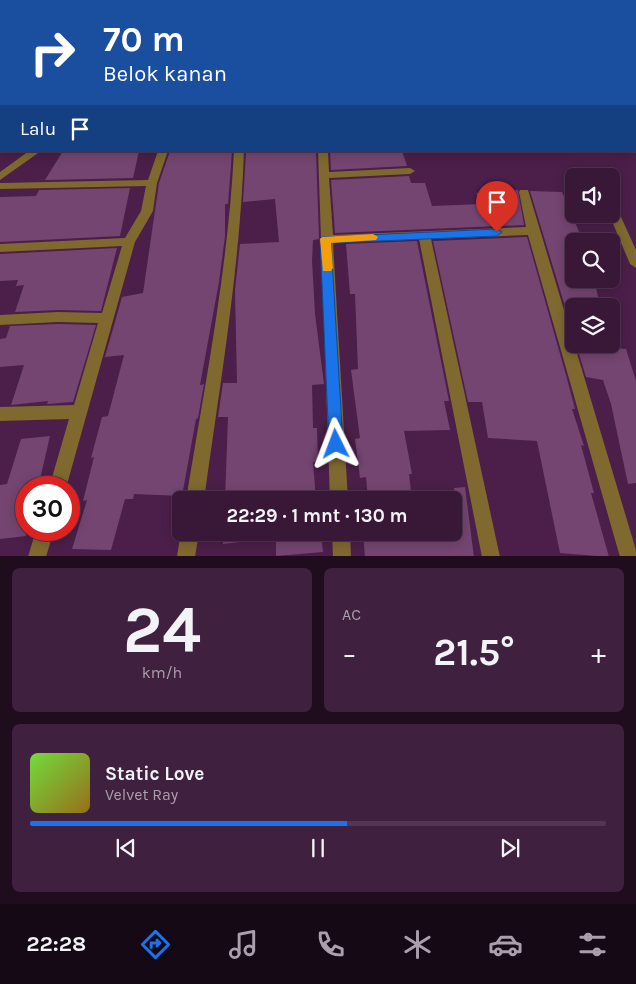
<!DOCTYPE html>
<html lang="id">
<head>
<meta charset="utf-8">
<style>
  :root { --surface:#381737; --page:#3f203f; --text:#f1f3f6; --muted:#ab9fad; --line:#523652; --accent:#1a73e8 }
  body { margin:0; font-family:Karla,sans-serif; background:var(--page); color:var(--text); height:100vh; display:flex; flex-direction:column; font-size:19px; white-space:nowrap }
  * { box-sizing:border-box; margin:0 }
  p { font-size:16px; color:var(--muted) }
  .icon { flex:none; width:28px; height:28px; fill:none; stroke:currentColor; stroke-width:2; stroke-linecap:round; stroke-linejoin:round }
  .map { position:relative; height:556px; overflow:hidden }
  .side { display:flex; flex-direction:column; gap:12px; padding:12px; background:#1f0d1e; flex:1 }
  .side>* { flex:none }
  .guide { position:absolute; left:0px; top:0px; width:636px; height:152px; box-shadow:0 2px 12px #0003,0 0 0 1px var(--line); background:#1a4fa0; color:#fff; overflow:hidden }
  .buttons { position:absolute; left:565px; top:168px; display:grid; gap:10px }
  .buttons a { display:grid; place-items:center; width:55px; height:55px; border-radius:8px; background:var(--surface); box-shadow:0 2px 12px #0003,0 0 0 1px var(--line); font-size:25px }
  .speed { position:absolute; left:15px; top:476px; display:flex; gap:10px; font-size:25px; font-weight:700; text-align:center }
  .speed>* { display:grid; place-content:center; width:65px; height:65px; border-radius:50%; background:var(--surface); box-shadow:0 2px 12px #0003,0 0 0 1px var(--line); line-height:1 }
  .speed .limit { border:8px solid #d22; background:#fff; color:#111 }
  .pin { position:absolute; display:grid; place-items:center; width:42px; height:42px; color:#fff; margin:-51px -21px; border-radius:50% 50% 50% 0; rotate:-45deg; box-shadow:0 0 5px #0007 }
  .pin .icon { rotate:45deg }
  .me { position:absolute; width:55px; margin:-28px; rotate:357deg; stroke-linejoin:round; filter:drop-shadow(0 0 4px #0008) }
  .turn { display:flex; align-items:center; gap:18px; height:105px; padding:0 20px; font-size:22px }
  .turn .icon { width:65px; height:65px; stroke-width:2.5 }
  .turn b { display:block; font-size:35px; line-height:42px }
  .then { display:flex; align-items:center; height:48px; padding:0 20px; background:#0003; gap:10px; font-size:19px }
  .big { font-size:38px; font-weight:700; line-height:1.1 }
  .side .tile { flex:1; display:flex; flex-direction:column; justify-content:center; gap:8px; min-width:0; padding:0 18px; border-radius:8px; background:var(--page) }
  .side .dial { align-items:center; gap:0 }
  .dial b { font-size:65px; line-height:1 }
  .song { display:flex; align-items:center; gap:15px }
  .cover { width:60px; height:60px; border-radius:8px; background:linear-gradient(135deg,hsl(100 70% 55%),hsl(40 70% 35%)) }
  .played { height:5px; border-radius:2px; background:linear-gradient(90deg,var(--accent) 55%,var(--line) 55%) }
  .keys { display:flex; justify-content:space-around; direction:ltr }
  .heat { display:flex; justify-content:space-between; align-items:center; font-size:28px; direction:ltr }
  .side .tiles { flex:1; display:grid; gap:12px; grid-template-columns:1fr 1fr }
  .tile:last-child { grid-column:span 2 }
  .trip { position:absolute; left:172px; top:491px; width:290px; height:50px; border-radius:8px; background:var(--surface); box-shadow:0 2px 12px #0003,0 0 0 1px var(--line); font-weight:700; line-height:50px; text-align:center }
  .tab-bar { display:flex; height:80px; justify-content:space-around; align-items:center; background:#160916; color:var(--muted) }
  .tab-bar .icon { width:35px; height:35px }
  .tab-bar .on { color:var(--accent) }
  .tab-bar b { font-size:22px; color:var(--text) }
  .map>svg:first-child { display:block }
  .building { fill:#744571 }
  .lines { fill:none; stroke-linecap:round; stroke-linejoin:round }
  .street { fill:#7f692f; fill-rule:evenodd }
  .route { fill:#1a73e8; stroke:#114b97 }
  .slow { fill:#f59e0b }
</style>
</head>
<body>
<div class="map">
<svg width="636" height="557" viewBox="0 0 636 557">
  <rect width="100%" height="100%" fill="#4b1f49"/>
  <path class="building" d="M63 151H139L133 178 45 180Z
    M170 151H204V153L232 151 228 204H225V236L219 282 200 385 204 384 198 418 196 419 182 496 134 494 133 499H125L111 550 72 549 87 500 83 501 94 457 91 458 102 417 108 416 124 355 105 357 122 297 143 293 159 183Z
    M281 151V153L316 152 319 239 313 240 312 261 315 314 324 384 312 385 313 428H317L318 462H313L316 500H225L228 417H218L223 383H237L235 290 240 244 279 242 275 199 243 202 246 153Z
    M330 151H402L407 166 331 170Z
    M409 176 411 183H425L432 206 482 204 476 193 518 190 524 225 335 233 331 180Z
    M130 188 120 236 0 242V197L36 196 39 190Z
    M530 191 562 192 583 241H574V279L595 283 600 306H574V336Z
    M527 237 566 375 575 409H572L584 446 581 445 594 493H591L609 557 560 553 537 441 488 438 482 402H468L433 241Z
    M417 241 449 401H444L450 430 404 431 412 474H409L412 500H368L366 477 360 478 355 439 360 438 351 370 358 369 355 294H350L346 244Z
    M117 248 101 311 58 310 15 312 24 285 16 286 18 280 0 281V254Z
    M58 324 96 325 73 402 47 404 48 401 11 405 24 365 0 367V339L6 338 10 326Z
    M576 344 626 349 636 381V483L628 484 611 404 603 380 586 377Z
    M50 436 38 488H26V536L0 539V485L7 484 21 439Z
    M465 487 474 557H365L363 532H454V488Z
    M224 532H321L323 552 276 556V538L223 544Z"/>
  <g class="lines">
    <path class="street" d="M534 0H541V1H535Z
      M566 0H586V1H567Z
      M635 3H636V8H635Z
      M635 29H636V33H635Z
      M635 51H636V55H635Z
      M29 151H41L0 180V172Z
      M158 151H168L157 183 153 211 135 242 66 488H49L69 419 0 421V407L74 405 98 323 58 322 0 325V315L58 312 102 313 122 246 0 252V244L125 238 141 211 146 186 0 189V183L148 180Z
      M234 151H244C240 268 220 384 204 500H186C205 384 228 269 234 151Z
      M318 151H328L329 172 410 168 415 171 410 174 329 178 333 235 526 227 519 192 520 190H528L636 550V557H620L528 235 431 239 500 557H482L419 239 333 243 348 500H330Z
      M611 202 616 206 636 250V268L630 264 609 214H611Z
      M36 530H54L46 557H28Z
      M181 531 199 532 195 557H177Z
      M332 532H350L351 557H333Z"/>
  </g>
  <path class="route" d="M497 229 502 232 497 236 331 243 343 444 341 449 336 451 331 449 329 444 320 239 322 237Z"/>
  <path class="slow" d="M373 234 378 237 376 240 331 243 333 268 331 271H323L320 239 322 237Z"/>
</svg>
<div class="buttons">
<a><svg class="icon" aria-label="sound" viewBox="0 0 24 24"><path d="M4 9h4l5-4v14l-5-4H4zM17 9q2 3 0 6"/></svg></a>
<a><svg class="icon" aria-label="search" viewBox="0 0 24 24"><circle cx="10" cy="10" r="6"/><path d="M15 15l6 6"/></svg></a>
<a><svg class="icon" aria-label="layers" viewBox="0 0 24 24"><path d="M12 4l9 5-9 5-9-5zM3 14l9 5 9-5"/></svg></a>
</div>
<div class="speed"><div class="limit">30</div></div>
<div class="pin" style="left:497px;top:232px;background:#d93025"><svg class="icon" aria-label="arrive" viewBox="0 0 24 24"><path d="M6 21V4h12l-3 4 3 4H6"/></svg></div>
<svg class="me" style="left:336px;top:444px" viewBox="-20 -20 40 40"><path d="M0-17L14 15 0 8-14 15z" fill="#1a73e8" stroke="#fff" stroke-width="4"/></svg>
<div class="trip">22:29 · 1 mnt · 130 m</div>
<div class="guide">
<div class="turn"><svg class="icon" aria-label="right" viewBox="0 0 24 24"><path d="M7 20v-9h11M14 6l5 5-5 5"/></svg><div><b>70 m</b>Belok kanan</div></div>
<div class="then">Lalu<svg class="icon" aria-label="arrive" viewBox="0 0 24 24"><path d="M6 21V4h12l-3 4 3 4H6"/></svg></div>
</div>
</div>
<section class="side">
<div class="tiles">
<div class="tile dial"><b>24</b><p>km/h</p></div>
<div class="tile"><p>AC</p>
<div class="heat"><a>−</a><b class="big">21.5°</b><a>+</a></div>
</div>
<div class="tile">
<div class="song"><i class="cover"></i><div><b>Static Love</b><p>Velvet Ray</p></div></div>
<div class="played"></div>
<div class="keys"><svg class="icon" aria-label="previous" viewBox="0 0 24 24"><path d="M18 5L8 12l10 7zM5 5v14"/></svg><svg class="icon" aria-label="pause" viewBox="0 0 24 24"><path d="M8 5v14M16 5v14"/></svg><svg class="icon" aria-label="next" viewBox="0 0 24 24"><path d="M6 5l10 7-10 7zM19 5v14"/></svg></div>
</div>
</div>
</section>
<nav class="tab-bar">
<b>22:28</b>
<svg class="icon on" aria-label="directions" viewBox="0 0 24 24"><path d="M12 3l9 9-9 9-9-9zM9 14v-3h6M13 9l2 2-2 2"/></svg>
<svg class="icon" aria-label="music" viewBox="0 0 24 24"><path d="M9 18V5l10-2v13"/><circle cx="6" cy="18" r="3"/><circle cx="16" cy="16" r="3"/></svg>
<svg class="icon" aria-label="phone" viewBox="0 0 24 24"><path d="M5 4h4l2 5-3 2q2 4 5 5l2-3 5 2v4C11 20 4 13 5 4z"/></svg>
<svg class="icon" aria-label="climate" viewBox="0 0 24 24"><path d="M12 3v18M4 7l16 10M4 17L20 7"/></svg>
<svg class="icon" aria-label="car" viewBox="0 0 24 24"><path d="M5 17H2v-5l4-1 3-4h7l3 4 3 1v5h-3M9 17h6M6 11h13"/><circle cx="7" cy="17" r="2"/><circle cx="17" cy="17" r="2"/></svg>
<svg class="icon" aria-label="filters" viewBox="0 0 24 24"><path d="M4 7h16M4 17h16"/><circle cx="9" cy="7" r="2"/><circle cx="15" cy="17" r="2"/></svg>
</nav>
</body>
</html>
